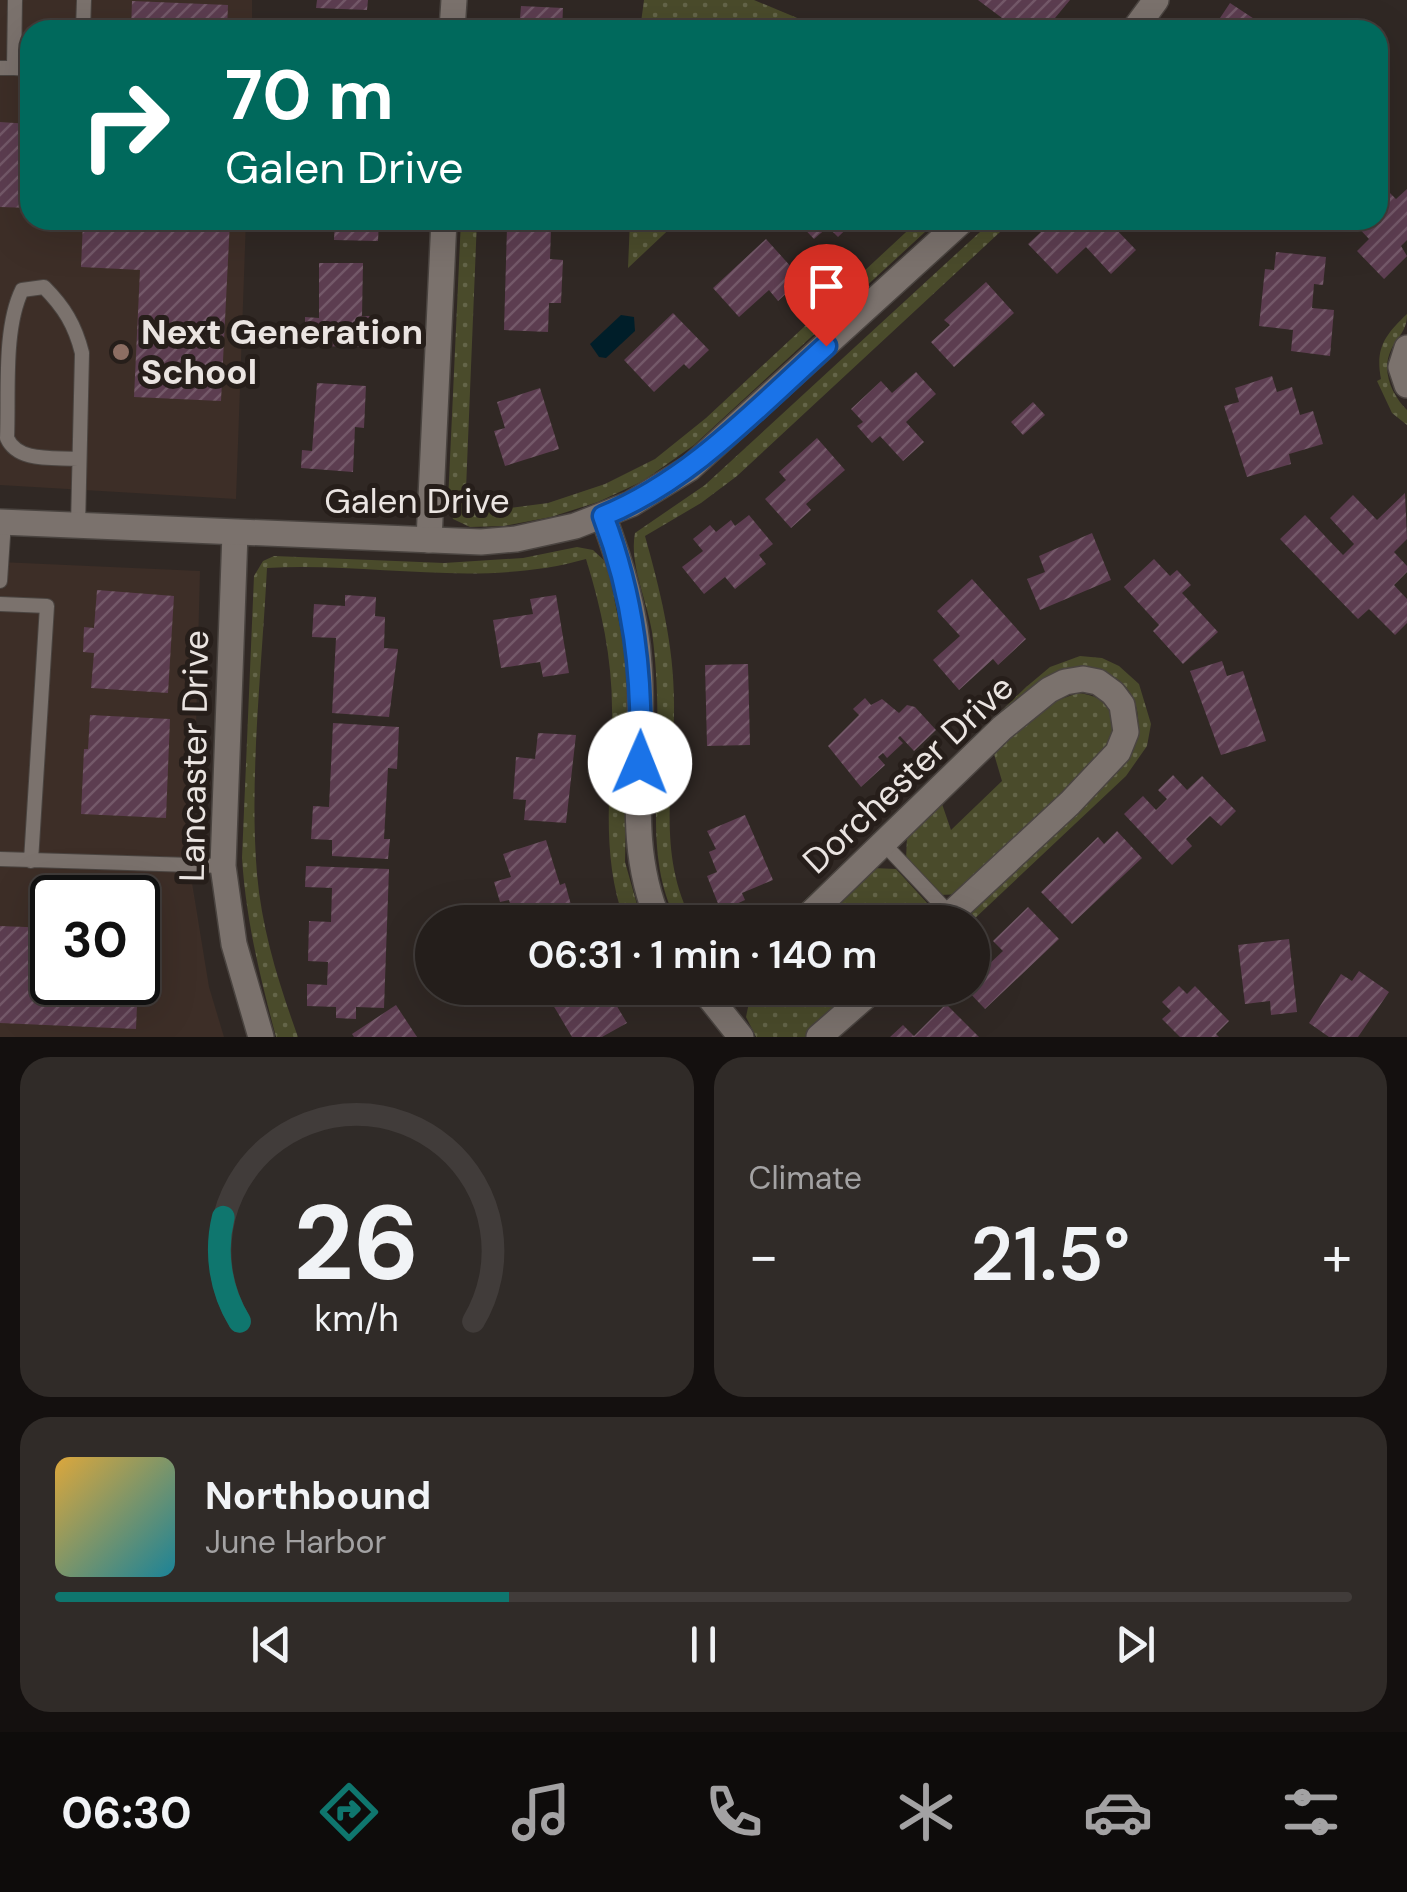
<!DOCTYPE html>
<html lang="en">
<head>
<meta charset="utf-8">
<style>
  :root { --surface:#241e1b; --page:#302b28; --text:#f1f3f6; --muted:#a3a2a3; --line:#413c3a; --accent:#0f766e }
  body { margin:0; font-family:"DM Sans",sans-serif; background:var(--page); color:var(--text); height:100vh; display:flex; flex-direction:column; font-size:38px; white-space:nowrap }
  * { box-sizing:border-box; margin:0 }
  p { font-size:32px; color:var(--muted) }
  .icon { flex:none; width:55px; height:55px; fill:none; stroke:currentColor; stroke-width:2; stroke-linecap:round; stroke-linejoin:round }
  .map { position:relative; height:1037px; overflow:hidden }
  .details { display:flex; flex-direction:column; gap:20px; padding:20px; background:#14100f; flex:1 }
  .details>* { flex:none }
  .banner { position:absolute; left:20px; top:20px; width:1368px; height:210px; border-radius:30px; box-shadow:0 10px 40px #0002,0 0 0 2px var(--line); background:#00695c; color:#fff; overflow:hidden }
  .speed { position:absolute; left:30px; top:875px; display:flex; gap:20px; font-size:50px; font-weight:700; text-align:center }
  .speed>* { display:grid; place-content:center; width:130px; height:130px; border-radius:50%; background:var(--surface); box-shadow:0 10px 40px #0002,0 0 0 2px var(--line); line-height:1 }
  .speed .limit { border:5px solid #111; border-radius:15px; background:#fff; color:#111 }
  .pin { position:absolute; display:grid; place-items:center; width:85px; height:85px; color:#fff; margin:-102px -42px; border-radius:50% 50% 50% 0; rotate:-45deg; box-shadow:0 0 10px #0007 }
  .pin .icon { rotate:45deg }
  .me { position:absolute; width:110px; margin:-55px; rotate:1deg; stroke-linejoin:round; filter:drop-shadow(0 0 8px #0008) }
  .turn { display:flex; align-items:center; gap:35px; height:210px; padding:0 40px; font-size:45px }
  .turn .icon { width:130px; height:130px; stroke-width:2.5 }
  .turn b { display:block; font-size:70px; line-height:85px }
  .big { font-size:75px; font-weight:600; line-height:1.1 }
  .details .widget { flex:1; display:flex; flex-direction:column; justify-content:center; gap:15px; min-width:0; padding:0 35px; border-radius:30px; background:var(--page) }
  .details .dial { align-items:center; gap:0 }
  .dial svg { height:260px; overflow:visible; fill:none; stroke:var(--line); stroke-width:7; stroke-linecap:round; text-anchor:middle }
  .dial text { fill:var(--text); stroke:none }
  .song { display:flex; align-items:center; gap:30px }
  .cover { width:120px; height:120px; border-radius:15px; background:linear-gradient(135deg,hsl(40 70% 55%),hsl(190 70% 35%)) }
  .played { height:10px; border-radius:5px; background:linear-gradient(90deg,var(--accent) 35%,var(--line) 35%) }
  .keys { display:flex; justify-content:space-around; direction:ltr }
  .heat { display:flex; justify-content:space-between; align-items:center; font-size:55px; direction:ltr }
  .details .tiles { flex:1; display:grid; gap:20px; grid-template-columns:1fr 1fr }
  .widget:last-child { grid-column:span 2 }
  .trip { position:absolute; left:415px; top:905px; width:575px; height:100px; border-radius:50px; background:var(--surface); box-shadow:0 10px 40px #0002,0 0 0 2px var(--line); font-weight:600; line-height:100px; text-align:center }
  .menu { display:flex; height:160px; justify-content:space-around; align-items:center; background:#0e0c0b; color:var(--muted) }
  .menu .icon { width:70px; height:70px }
  .menu .current { color:var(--accent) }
  .menu b { font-size:45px; color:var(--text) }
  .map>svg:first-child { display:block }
  .built { fill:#3d2e27; fill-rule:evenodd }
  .grass { fill:url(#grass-dots) }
  .water { fill:#001e29 }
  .building { fill:url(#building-hatch) }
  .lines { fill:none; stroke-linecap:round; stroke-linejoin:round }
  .service-casing { stroke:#4a4440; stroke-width:16 }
  .minor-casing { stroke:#4a4440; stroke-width:28 }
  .tertiary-casing { stroke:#4a4440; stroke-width:28 }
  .service { stroke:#7b726d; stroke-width:14 }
  .minor { stroke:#7b726d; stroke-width:25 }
  .tertiary { stroke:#7b726d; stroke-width:25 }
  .route-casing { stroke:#114b97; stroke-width:25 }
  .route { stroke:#1a73e8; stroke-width:18 }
  .education-dot { fill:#8d6e63; stroke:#261e1a; stroke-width:4 }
  .labels { text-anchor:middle; stroke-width:10; stroke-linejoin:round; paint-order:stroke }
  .poi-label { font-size:35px; font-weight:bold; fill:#eae4e1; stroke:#261e1a; text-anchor:start }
  .street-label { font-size:35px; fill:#eae4e1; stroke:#261e1a }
</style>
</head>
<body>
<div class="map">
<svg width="1407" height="1037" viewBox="0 0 1407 1037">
  <defs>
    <pattern id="grass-dots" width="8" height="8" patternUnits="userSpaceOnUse" patternTransform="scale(2.5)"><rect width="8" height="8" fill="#4a4b2b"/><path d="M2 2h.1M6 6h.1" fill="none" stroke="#646549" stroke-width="1.8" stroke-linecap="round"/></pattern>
    <pattern id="building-hatch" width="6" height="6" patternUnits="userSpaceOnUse" patternTransform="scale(2.5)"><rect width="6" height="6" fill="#5c3d50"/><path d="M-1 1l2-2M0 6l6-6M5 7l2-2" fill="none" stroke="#745969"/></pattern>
  </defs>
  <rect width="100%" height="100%" fill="#302824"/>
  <path class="built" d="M0 0H252V30H30V220H246L236 499 0 485Z
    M0 562 200 571 192 883 209 987 224 1037H0ZM52 898H138V982H52Z"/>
  <path class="grass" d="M644 0H754L826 30H640Z
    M461 220H477L465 514 548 503 605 484 655 459 706 418 919 220H938L694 445 643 481 598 502 551 517 504 526 470 527 453 519 448 502Z
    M630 220H679L628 268Z
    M993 220H1013L737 476 701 503 645 536C660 590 674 645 674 703 675 777 655 854 693 922H677C651 871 656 819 657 763 658 719 658 676 652 632 647 600 629 564 635 533L705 485Z
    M1407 314C1407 332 1398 335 1391 350 1381 371 1392 395 1407 410V425L1392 413 1377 381 1381 379C1375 348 1385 335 1407 314Z
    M577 547 593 550 607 563 629 671 625 862 642 922H625C600 855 611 788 612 717 613 663 602 610 586 559 480 589 374 562 267 568 262 666 249 778 257 874 262 931 279 984 298 1037H276C260 977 246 920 242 858L254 576 263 561 274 556 444 563 523 558Z
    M1080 656 1102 658 1119 666 1139 684 1151 724 1147 746 1126 776 971 922H956L1130 757C1154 707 1124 660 1068 670L793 922H782L1025 688 1050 667Z
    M1078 693C1111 696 1119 720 1110 749L962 894 941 895 906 860 907 837 942 804 951 830 1002 781 994 754 1047 704Z
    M873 868 896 869 929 905 928 922H816Z
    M752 988H838L844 1007 812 1037H756L746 1017Z"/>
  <path class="water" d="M621 315 634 317 635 331 606 358 599 357 590 344Z"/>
  <path class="building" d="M317 0H368L367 10 316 8Z
    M978 0H1070L1045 30H1018Z
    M132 1 228 5 227 30H131Z
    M1230 3 1271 30H1212Z
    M521 6 563 8 562 30H519Z
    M0 122 30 124V208L0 207Z
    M1407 189V240L1401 246 1407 256 1384 279 1357 251 1369 239 1351 220H1378V203L1389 192 1396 199Z
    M127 220H230L221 401 134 397 140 270 81 267 83 222 127 224Z
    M335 220H379L378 241 334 240Z
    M796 220H856L838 237 828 227 814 239Z
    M1054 220H1120L1113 226 1136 250 1111 274 1086 247 1057 274 1028 244Z
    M507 227 551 229 550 259 563 260 561 303H549L548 332 504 330Z
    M766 239 802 279 778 301 769 290 739 317 713 288Z
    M1276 252 1326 257 1323 285 1314 284 1312 308 1334 310 1330 356 1291 351 1293 330 1259 326 1265 269 1274 270Z
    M319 263H363L362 316H375V347L305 346V317L319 318Z
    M986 282 1014 313 954 367 931 342 950 325 944 320Z
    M673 313 709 350 689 369 684 364 654 392 624 360Z
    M916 372 936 394 906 422 924 442 903 461 880 436 872 443 857 426 863 422 851 409 881 381 892 393Z
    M1272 376 1277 392 1292 387 1300 415 1313 411 1323 444 1289 454 1291 464 1247 477 1224 406 1239 402 1235 388Z
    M317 383 366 386 364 428 355 427 353 472 301 468 302 450 312 451Z
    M540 388 559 449 505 466 494 431 505 428 497 402Z
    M1033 402 1045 415 1023 435 1011 422Z
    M817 438 845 470 806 504 811 510 791 528 765 499 786 480 779 472Z
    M1405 493 1407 539 1394 552 1407 566V572L1394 585 1407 599V623L1395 635 1369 609 1358 619 1280 539 1305 515 1343 555 1354 544 1330 518 1353 495 1377 520Z
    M749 515 773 544 759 555 766 564 735 589 725 577 704 594 682 567 703 551 693 539 710 525 716 532 731 520 735 526Z
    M1092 533 1111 580 1040 610 1027 579 1045 572 1039 556Z
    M1154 559 1170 576 1177 570 1191 585 1182 593 1218 632 1183 664 1153 631 1159 625 1124 587Z
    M972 579 1026 639 998 665 993 659 959 690 933 660 960 636 937 611Z
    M97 590 174 596 168 693 91 688 94 653 83 652 84 627 94 628Z
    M345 595 376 597 375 616 385 617 384 648 398 649 389 717 332 713 336 638 312 637 314 604 345 606Z
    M556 595 569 673 543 677 540 662 501 668 493 620 533 614 530 599Z
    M1222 661 1227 676 1243 671 1266 741 1221 755 1190 671Z
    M748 664 750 745 707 746 705 665Z
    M865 698 871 705 882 699 899 713 907 705 915 707 936 730 914 751 900 736 898 738 903 743 887 758 883 753 878 757 885 765 861 787 828 746 859 715 853 709Z
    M90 715 170 719 166 818 81 814 84 749H88Z
    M333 723 399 727 397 769 388 768 384 839H390L388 859 332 856V840L311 839 313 806 329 807Z
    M538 733 576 735 566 823 524 820 526 800 513 799 516 757 535 759Z
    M1173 775 1187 790 1202 776 1236 811 1221 826 1210 816 1186 839 1192 846 1172 865 1124 814 1143 796 1156 810 1167 799 1158 790Z
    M745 815 773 880 742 893 745 900 721 911 707 876 717 872 709 852 716 849 707 831Z
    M1117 831 1142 858 1072 924 1041 892 1098 837 1104 844Z
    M546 840 560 885 565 883 573 912 540 922H516L509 900 500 902 494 882 511 877 503 854Z
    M306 866 389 869 384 1008 356 1007V1019L336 1018V1007L307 1006V984L327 985 328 962 308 961 309 921 331 922 332 888 305 887Z
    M1028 907 1059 939 985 1009 965 988H972V980L1003 951 993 941Z
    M0 926 52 928V982H138L136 1029 0 1023Z
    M1289 939 1297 1012 1271 1015 1270 1001 1245 1004 1238 945Z
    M1359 971 1389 992 1358 1037H1329L1309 1023 1341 974 1352 981Z
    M1179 986 1187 994 1195 986 1229 1021 1216 1034 1219 1037H1180L1162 1019 1171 1011 1162 1002Z
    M543 988H606L627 1023 602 1037H572Z
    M946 1004 979 1037H890L903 1025 914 1036Z
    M396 1005 417 1037H354L352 1034Z"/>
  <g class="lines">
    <defs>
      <path id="service" d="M83 30 84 0
        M0 68H14L15 0
        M14 68 30 69
        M78 459C55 457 18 463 7 438 9 394 3 329 22 290L44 287C64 307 75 325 82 353L78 526
        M0 581 4 522
        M0 604 47 606 31 861
        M884 844 950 914
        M0 859 223 866"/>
      <path id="minor" d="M452 30 454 0
        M1407 348 1401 367 1407 385
        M603 516C621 564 636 613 639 665 646 753 623 839 659 922
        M235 533 223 866 234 944 261 1037
        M429 540 444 220
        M802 922 1002 728 1049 690 1065 682 1083 679 1098 682 1113 693 1122 705 1126 732 1118 752 1070 803 942 922
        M702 988 741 1037
        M819 1037 875 988"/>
      <path id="tertiary" d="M1134 30 1156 0
        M0 522 481 542 516 539 575 526 631 504 690 468 963 220"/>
    </defs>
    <use href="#service" class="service-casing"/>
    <use href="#minor" class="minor-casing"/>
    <use href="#tertiary" class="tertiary-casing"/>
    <use href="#service" class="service"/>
    <use href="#minor" class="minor"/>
    <use href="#tertiary" class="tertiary"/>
  </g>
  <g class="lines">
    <defs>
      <path id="route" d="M640 763C643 677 634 597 603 516 691 480 756 409 826 346"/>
    </defs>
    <use href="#route" class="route-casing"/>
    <use href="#route" class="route"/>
  </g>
  <circle class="education-dot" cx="121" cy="352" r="10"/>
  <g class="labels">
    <g class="poi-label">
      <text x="141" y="344">Next Generation<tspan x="141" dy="40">School</tspan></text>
    </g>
    <g class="street-label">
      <text x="417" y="513">Galen Drive</text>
      <text transform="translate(194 756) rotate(-89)" y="12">Lancaster Drive</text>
      <text transform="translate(908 774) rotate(-43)" y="12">Dorchester Drive</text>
    </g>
  </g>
</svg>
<div class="speed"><div class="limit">30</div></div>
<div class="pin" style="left:826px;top:346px;background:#d93025"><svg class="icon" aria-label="arrive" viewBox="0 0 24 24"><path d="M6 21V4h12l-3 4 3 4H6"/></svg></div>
<svg class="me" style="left:640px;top:763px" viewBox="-20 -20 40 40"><circle r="19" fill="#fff"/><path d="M0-13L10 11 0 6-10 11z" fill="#1a73e8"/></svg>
<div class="trip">06:31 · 1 min · 140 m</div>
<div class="banner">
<div class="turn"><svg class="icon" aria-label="right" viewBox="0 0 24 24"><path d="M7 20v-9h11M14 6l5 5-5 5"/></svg><div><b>70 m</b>Galen Drive</div></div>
</div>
</div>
<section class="details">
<div class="tiles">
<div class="widget dial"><svg viewBox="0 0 100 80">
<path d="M14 69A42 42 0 1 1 86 69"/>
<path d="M14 69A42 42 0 0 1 9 37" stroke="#0f766e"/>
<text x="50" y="56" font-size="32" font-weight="700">26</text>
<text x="50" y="72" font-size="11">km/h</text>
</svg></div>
<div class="widget"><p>Climate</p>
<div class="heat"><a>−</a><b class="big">21.5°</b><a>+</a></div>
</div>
<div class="widget">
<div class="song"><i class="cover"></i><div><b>Northbound</b><p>June Harbor</p></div></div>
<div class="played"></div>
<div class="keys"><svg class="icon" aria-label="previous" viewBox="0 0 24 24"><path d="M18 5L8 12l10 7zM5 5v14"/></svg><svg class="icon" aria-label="pause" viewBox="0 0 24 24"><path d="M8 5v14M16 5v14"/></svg><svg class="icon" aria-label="next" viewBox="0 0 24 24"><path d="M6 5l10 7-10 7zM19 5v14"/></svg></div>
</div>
</div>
</section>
<nav class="menu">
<b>06:30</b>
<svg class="icon current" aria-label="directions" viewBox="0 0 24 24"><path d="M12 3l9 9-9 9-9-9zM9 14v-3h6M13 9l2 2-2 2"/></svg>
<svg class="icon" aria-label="music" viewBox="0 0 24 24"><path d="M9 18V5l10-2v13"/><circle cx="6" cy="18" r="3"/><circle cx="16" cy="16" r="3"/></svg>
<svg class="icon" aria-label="phone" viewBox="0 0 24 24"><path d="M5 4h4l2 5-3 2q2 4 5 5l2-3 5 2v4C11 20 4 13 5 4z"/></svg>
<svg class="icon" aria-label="climate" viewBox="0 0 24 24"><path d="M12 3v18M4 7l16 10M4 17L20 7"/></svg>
<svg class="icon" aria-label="car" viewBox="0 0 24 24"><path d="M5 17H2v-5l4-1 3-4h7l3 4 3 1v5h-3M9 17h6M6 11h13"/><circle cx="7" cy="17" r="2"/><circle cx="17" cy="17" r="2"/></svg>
<svg class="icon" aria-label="filters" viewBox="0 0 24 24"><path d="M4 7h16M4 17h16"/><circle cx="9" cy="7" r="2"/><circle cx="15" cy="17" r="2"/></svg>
</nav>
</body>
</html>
